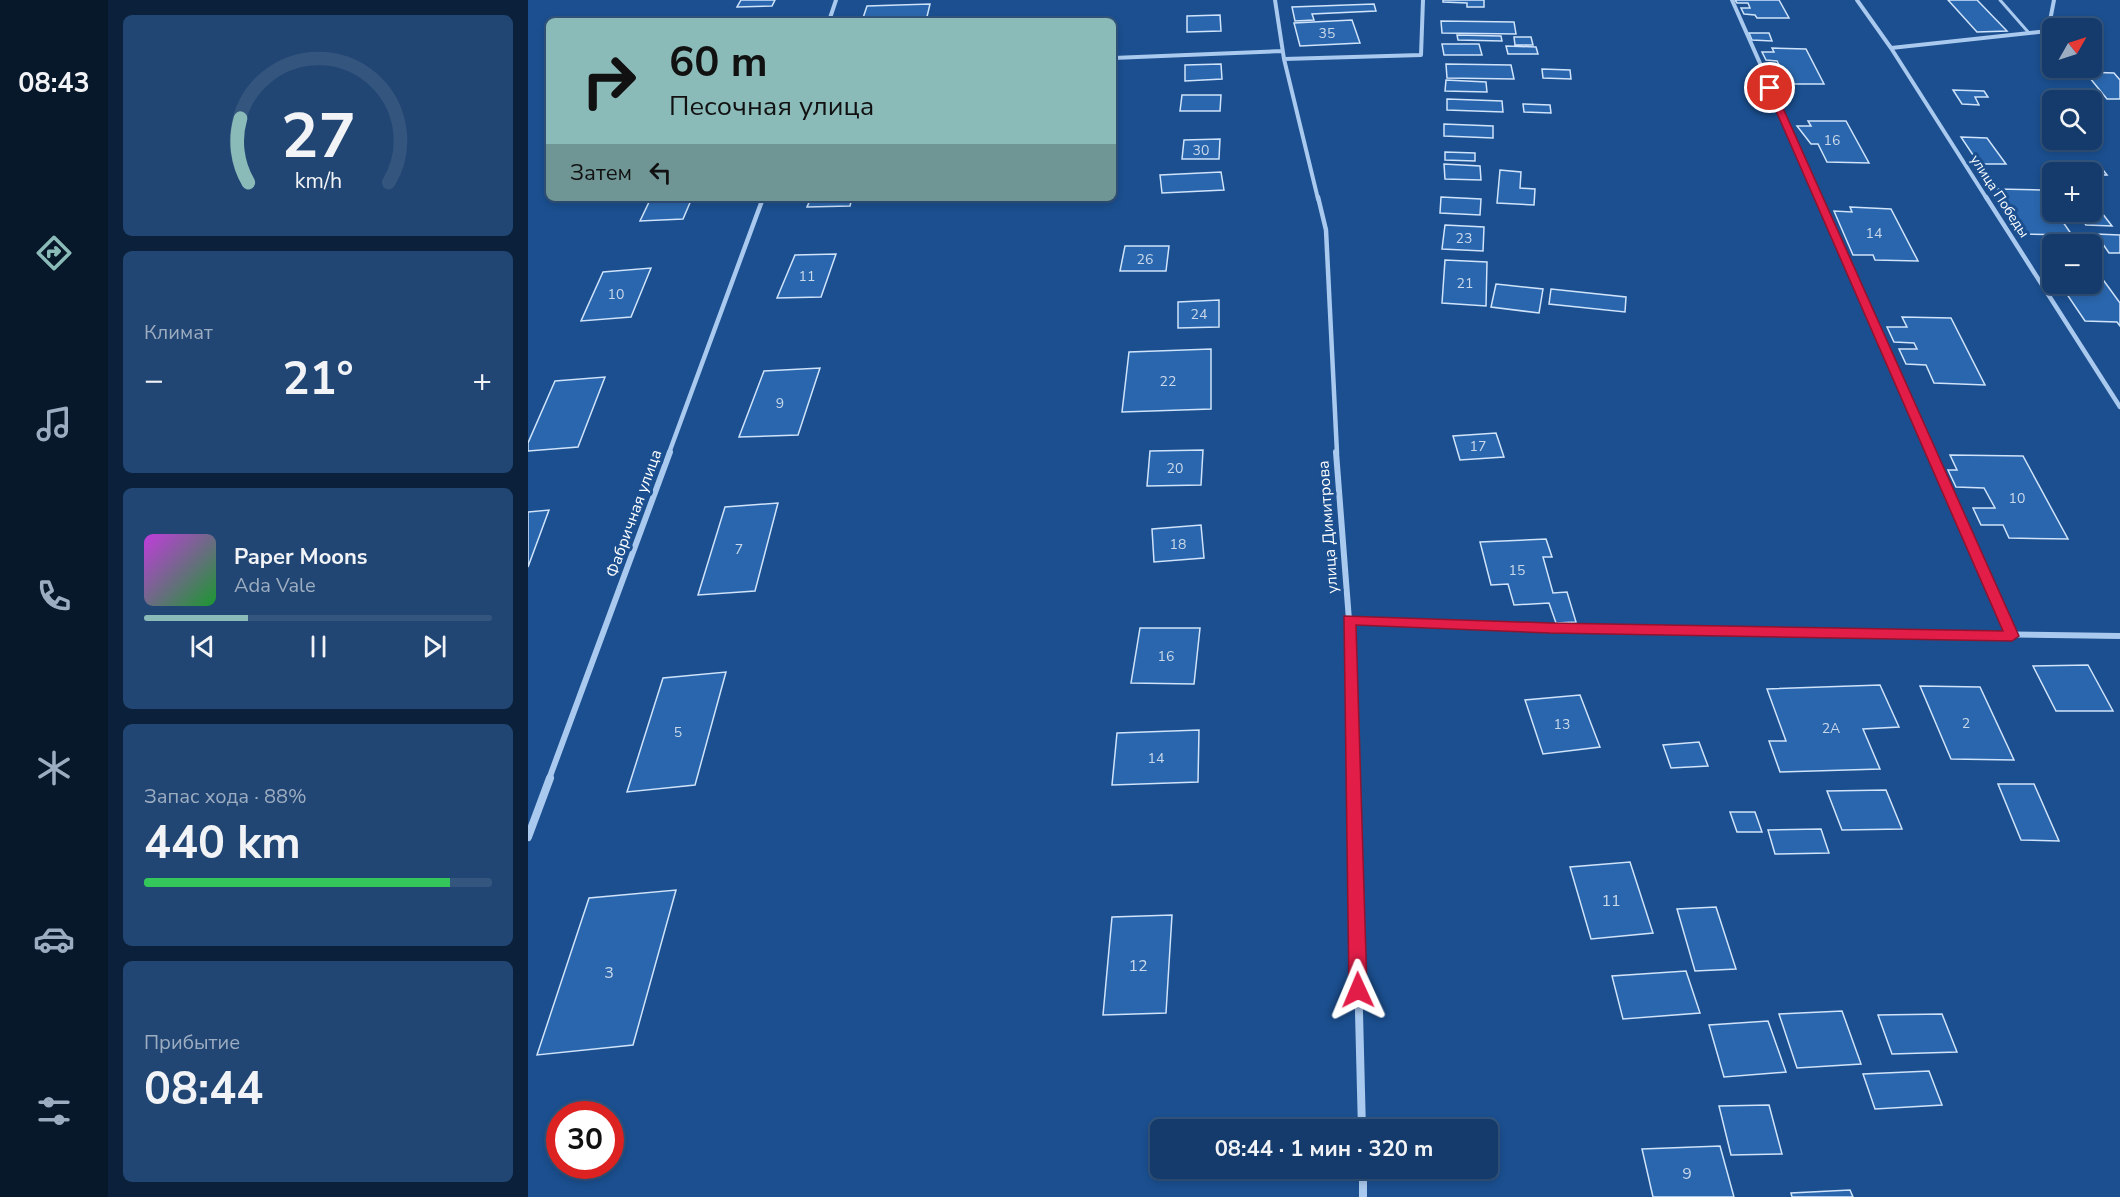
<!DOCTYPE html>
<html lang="ru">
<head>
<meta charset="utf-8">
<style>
  :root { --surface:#143b6b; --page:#214673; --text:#f1f3f6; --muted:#9dadc1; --line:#33557e; --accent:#8bbbb9 }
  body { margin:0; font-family:"Nunito Sans",sans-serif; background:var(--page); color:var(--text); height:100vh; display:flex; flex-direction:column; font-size:22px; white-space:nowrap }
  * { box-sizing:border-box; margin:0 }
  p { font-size:20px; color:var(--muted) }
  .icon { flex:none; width:33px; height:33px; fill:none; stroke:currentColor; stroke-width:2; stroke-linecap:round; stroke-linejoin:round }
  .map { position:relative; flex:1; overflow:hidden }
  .details { display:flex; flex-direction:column; gap:15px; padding:15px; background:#0b203b; width:420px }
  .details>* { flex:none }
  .guide { position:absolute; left:18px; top:18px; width:570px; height:183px; border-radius:9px; box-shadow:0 3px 9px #0003,0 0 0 2px var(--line); background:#8bbbb9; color:#111; overflow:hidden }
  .needle { width:39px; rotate:51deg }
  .controls { position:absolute; left:1514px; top:18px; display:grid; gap:12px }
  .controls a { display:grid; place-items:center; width:60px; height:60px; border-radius:9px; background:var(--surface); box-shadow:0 3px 9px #0003,0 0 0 2px var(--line); font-size:30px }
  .speed { position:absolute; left:18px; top:1101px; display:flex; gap:12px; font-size:30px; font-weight:700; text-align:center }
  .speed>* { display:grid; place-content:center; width:78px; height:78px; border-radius:50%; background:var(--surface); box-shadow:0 3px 9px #0003,0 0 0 2px var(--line); line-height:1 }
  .speed .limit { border:9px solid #d22; background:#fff; color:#111 }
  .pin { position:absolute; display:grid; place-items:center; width:51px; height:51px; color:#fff; margin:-26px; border:3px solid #fff; border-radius:50%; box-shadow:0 2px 6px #0007 }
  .me { position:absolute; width:66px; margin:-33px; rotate:359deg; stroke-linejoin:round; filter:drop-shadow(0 0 4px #0008) }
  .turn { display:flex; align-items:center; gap:21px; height:126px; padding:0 24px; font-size:27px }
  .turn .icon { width:78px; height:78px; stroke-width:2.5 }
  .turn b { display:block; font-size:42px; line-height:51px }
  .then { display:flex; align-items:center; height:57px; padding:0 24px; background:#0003; gap:12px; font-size:22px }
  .big { font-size:45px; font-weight:700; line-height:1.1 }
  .details .widget { flex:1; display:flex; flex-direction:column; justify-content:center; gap:9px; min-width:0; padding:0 21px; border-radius:9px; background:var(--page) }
  .details .dial { align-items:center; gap:0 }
  .dial svg { height:156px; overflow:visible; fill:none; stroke:var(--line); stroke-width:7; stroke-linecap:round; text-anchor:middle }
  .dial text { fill:var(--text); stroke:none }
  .song { display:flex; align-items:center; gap:18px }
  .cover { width:72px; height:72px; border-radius:9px; background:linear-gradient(135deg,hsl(290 70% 55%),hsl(130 70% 35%)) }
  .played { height:6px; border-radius:3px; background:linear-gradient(90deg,var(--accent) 30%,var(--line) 30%) }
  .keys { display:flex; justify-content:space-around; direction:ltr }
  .heat { display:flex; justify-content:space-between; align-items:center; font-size:33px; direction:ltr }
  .charge { height:9px; border-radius:4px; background:linear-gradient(90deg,#34c759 88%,var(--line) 0) }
  .trip { position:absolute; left:622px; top:1119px; width:348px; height:60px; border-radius:9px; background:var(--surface); box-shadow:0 3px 9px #0003,0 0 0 2px var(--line); font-weight:700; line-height:60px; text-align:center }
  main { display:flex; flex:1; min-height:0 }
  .tab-bar { display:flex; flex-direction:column; width:108px; justify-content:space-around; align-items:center; background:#08182b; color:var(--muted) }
  .tab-bar .icon { width:42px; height:42px }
  .tab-bar .active { color:var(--accent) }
  .tab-bar b { font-size:27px; color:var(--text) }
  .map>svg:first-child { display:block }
  .building { fill:#2a66ad; stroke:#cfe3fa; stroke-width:1.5 }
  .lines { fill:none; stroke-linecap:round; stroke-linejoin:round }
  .service { stroke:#a9c9ee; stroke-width:3 }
  .minor-far3 { stroke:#a9c9ee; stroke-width:4 }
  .minor-far2 { stroke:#a9c9ee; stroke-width:4.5 }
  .minor-far1 { stroke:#a9c9ee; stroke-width:6 }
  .minor { stroke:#a9c9ee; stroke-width:8 }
  .route { fill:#e11d48; stroke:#92132f; stroke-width:1.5 }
  .labels { text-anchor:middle; stroke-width:6; stroke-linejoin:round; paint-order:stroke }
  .number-label { font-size:14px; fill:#cad9ea }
  .far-street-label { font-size:14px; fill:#fff; stroke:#1b4f8f }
  .street-label { font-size:16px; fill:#fff; stroke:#1b4f8f }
  .near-number-label { font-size:16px; fill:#cad9ea }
</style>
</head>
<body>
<main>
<nav class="tab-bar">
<b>08:43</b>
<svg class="icon active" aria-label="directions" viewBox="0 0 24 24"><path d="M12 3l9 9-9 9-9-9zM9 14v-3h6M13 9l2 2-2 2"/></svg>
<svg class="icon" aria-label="music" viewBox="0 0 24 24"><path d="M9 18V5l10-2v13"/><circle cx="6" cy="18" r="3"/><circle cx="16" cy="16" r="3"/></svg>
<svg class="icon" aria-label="phone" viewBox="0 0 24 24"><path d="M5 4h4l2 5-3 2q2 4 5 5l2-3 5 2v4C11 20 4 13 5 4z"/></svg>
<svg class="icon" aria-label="climate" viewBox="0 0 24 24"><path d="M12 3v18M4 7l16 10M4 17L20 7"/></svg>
<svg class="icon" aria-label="car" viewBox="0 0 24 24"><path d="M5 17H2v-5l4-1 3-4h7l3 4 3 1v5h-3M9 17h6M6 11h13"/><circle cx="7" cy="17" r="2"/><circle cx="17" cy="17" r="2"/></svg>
<svg class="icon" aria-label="filters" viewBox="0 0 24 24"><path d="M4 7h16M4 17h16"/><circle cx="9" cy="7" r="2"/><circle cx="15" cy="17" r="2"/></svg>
</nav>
<section class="details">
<div class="widget dial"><svg viewBox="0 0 100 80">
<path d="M14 69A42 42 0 1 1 86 69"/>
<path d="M14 69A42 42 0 0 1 10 36" stroke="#8bbbb9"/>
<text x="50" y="56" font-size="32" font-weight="700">27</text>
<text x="50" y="72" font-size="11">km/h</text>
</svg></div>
<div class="widget"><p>Климат</p>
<div class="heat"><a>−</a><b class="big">21°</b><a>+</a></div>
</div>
<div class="widget">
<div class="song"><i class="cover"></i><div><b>Paper Moons</b><p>Ada Vale</p></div></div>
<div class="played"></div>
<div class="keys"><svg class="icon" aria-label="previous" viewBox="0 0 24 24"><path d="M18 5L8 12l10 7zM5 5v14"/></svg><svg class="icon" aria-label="pause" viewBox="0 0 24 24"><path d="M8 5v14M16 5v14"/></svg><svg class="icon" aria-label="next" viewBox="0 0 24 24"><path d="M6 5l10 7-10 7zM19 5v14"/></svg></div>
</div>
<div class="widget"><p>Запас хода · 88%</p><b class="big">440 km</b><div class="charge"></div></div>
<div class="widget"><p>Прибытие</p><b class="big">08:44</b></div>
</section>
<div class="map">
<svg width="1592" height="1197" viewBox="0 0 1592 1197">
  <rect width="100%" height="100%" fill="#1b4f8f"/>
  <path class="building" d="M213 0H247L244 6 209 7Z
    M915 0H956V7H939V3L915 2Z
    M1207 0H1251L1261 18H1229L1227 15 1216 14 1213 8H1222L1220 3H1209Z
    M1420 0H1449L1479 31 1449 32Z
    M402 4 398 21H334L339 6Z
    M846 4 848 11 784 14 786 20 767 21 764 7Z
    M692 15 693 31 659 32V16Z
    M824 20 832 43 772 46 766 23Z
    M913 21 986 22 988 34 914 33Z
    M1221 33H1241L1244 41 1224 40Z
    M929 35 973 36 974 41 930 40Z
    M986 37H1003L1005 45H987Z
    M914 44H951L954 55H916Z
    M978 46 1008 47 1010 54H980Z
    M1244 48 1278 49 1296 84H1264L1261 79H1244L1237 64 1251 65 1249 61 1238 60 1234 52H1246Z
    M693 64 694 79 657 81V65Z
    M918 64 983 65 986 79 919 78Z
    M1014 69 1042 70 1043 79 1015 78Z
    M1557 72 1586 73 1592 80V99H1579Z
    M918 80 958 82 959 92 917 91Z
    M1425 90 1456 91 1460 97H1447L1451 105 1434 104Z
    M654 95H693L692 111H652Z
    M919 99 974 101 975 112 919 110Z
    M995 104 1022 105 1023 113 996 112Z
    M1280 121H1318L1341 163 1299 162 1290 144H1283L1269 126H1283Z
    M916 124 965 126V138L916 136Z
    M1433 137 1459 138 1478 164H1451Z
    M692 139 691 159H654L656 140Z
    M917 152 947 153V161L917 160Z
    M916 164 952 166 953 180 917 179Z
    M1541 166H1572L1579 175H1565L1570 180H1563V172H1547Z
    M972 170 993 172 992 188 1007 189 1006 205 969 203Z
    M693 172 696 190 634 193 632 175Z
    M1469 189 1513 190 1524 206V212H1528L1544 235 1498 234Z
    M913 197 953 199 952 215 912 213Z
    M123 198H164L155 219 112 221Z
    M283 198H324L322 206 279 207Z
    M1322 207 1363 209 1390 261 1347 260 1345 255H1325L1306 211 1324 212Z
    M1548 212 1574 213 1584 226 1558 225Z
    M917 225 956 227 955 251 914 249Z
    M1568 234 1592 235V253H1581Z
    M597 246H641L638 271H592Z
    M308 254 293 297 249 298 267 255Z
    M917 260 959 262 958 306 914 303Z
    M123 268 103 317 53 321 75 272Z
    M1563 269 1568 270 1592 303V326L1589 322 1557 321 1532 284H1563Z
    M968 284 1015 289 1011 313 963 307Z
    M1023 289 1098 297 1097 312 1021 304Z
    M691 300V327L650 328V302Z
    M1374 317 1423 318 1457 385 1406 383 1398 365 1378 364 1371 349H1389L1386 343 1366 342 1359 327H1379Z
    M683 349V409L594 412 601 352Z
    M292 368 270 435 211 437 236 371Z
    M77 377 50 447 0 451V443L27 381Z
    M968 433 976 457 932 460 925 436Z
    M675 450 673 485 619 486 622 451Z
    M1422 455 1495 456 1540 539 1481 538 1475 525H1453L1445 508H1467L1456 488 1428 487 1420 470H1429Z
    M250 503 227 591 170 595 197 507Z
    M21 510 0 567V512Z
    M673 525 676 558 626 562 624 529Z
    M1018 539 1024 557H1015L1025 593 1039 592 1048 622 1028 623 1021 603 986 605 980 584 963 585 952 542Z
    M612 628H672L666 684 603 683Z
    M1560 665 1585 711H1528L1505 666Z
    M198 672 167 785 99 792 135 678Z
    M1352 685 1371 727 1335 729 1352 769 1252 772 1241 741H1258L1239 689Z
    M1392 686 1452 687 1486 760 1423 759Z
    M1052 695 1072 747 1015 754 997 700Z
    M671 730 670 782 584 785 589 733Z
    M1171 742 1180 766 1143 768 1135 745Z
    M1470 784H1506L1531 841 1493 840Z
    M1358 790 1374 829 1314 830 1299 791Z
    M1202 812H1227L1234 832H1209Z
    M1293 829 1301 853 1247 854 1240 830Z
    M1102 862 1125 933 1063 939 1042 867Z
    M148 890 105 1045 9 1055 61 898Z
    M1188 907 1208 969 1167 971 1149 909Z
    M644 915 638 1013 575 1015 584 917Z
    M1158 971 1172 1013 1095 1019 1084 976Z
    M1314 1011 1333 1064 1269 1068 1251 1014Z
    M1414 1014 1429 1052 1364 1054 1350 1015Z
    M1240 1021 1258 1072 1196 1077 1181 1025Z
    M1401 1071 1414 1105 1347 1109 1335 1074Z
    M1241 1105 1254 1154 1203 1155 1191 1106Z
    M1192 1146 1206 1197H1125L1114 1149Z
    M1322 1190 1325 1197H1264L1263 1193Z"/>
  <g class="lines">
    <path class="service" d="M1472 0 1501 33"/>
    <path class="minor-far3" d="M747 0 756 59 790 199
      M1204 0 1292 199
      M1329 0 1363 48 1459 199
      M301 21 308 0
      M1363 48 1520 31 1526 0
      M585 58 754 51
      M756 59 893 55 895 0"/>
    <path class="minor-far2" d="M790 197 798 230 809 453
      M1291 197 1404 453
      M1458 197 1592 407
      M141 453 235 198"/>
    <path class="minor-far1" d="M808 452 821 620 825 779
      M1403 452 1484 636
      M821 620 1021 628 1592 636
      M21 779 142 452"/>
    <path class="minor" d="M825 778 834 1130
      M0 837 22 778
      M835 1168V1197"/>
  </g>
  <path class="route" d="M1242 85 1246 88 1491 636 1484 641 1022 633 828 625 839 990 836 996 830 999 824 996 821 990 816 616 1022 623 1475 631 1238 88Z"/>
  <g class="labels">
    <g class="number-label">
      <text x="799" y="38">35</text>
      <text x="1304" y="145">16</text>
      <text x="673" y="155">30</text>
      <text x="1346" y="238">14</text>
      <text x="936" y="243">23</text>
      <text x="617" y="264">26</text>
      <text x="279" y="281">11</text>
      <text x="937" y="288">21</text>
      <text x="88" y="299">10</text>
      <text x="671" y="319">24</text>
      <text x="640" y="386">22</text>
      <text x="252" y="408">9</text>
      <text x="950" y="451">17</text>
      <text x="647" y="473">20</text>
      <text x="1489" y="503">10</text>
      <text x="650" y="549">18</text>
      <text x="211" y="554">7</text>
      <text x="989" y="575">15</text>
      <text x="638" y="661">16</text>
      <text x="1438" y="728">2</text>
      <text x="1034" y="729">13</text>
      <text x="1303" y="733">2А</text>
      <text x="150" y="737">5</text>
      <text x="628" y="763">14</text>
    </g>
    <g class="far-street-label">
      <text transform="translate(1472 196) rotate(57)" y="5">улица Победы</text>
    </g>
    <g class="street-label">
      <text transform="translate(105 513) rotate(-70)" y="6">Фабричная улица</text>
      <text transform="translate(799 527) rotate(-94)" y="6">улица Димитрова</text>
    </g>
    <g class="near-number-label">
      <text x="1083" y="906">11</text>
      <text x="610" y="971">12</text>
      <text x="81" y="978">3</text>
      <text x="1159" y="1179">9</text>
    </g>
  </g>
</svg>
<div class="controls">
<a><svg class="needle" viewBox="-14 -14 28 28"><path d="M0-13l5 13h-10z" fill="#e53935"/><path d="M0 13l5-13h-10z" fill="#9dadc1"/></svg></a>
<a><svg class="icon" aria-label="search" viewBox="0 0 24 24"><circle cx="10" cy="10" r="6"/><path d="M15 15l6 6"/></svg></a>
<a>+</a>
<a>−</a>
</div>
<div class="speed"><div class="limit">30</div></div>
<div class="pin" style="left:1242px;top:88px;background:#d93025"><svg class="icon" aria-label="arrive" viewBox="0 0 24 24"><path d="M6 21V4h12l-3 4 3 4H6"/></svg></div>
<svg class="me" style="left:830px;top:990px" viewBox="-20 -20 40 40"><path d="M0-17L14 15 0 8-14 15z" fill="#e11d48" stroke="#fff" stroke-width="4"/></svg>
<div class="trip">08:44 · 1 мин · 320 m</div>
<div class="guide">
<div class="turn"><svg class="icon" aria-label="right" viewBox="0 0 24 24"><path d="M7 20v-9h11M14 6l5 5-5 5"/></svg><div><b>60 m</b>Песочная улица</div></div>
<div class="then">Затем<svg class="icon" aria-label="left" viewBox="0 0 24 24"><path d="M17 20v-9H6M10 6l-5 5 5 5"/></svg></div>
</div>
</div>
</main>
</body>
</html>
